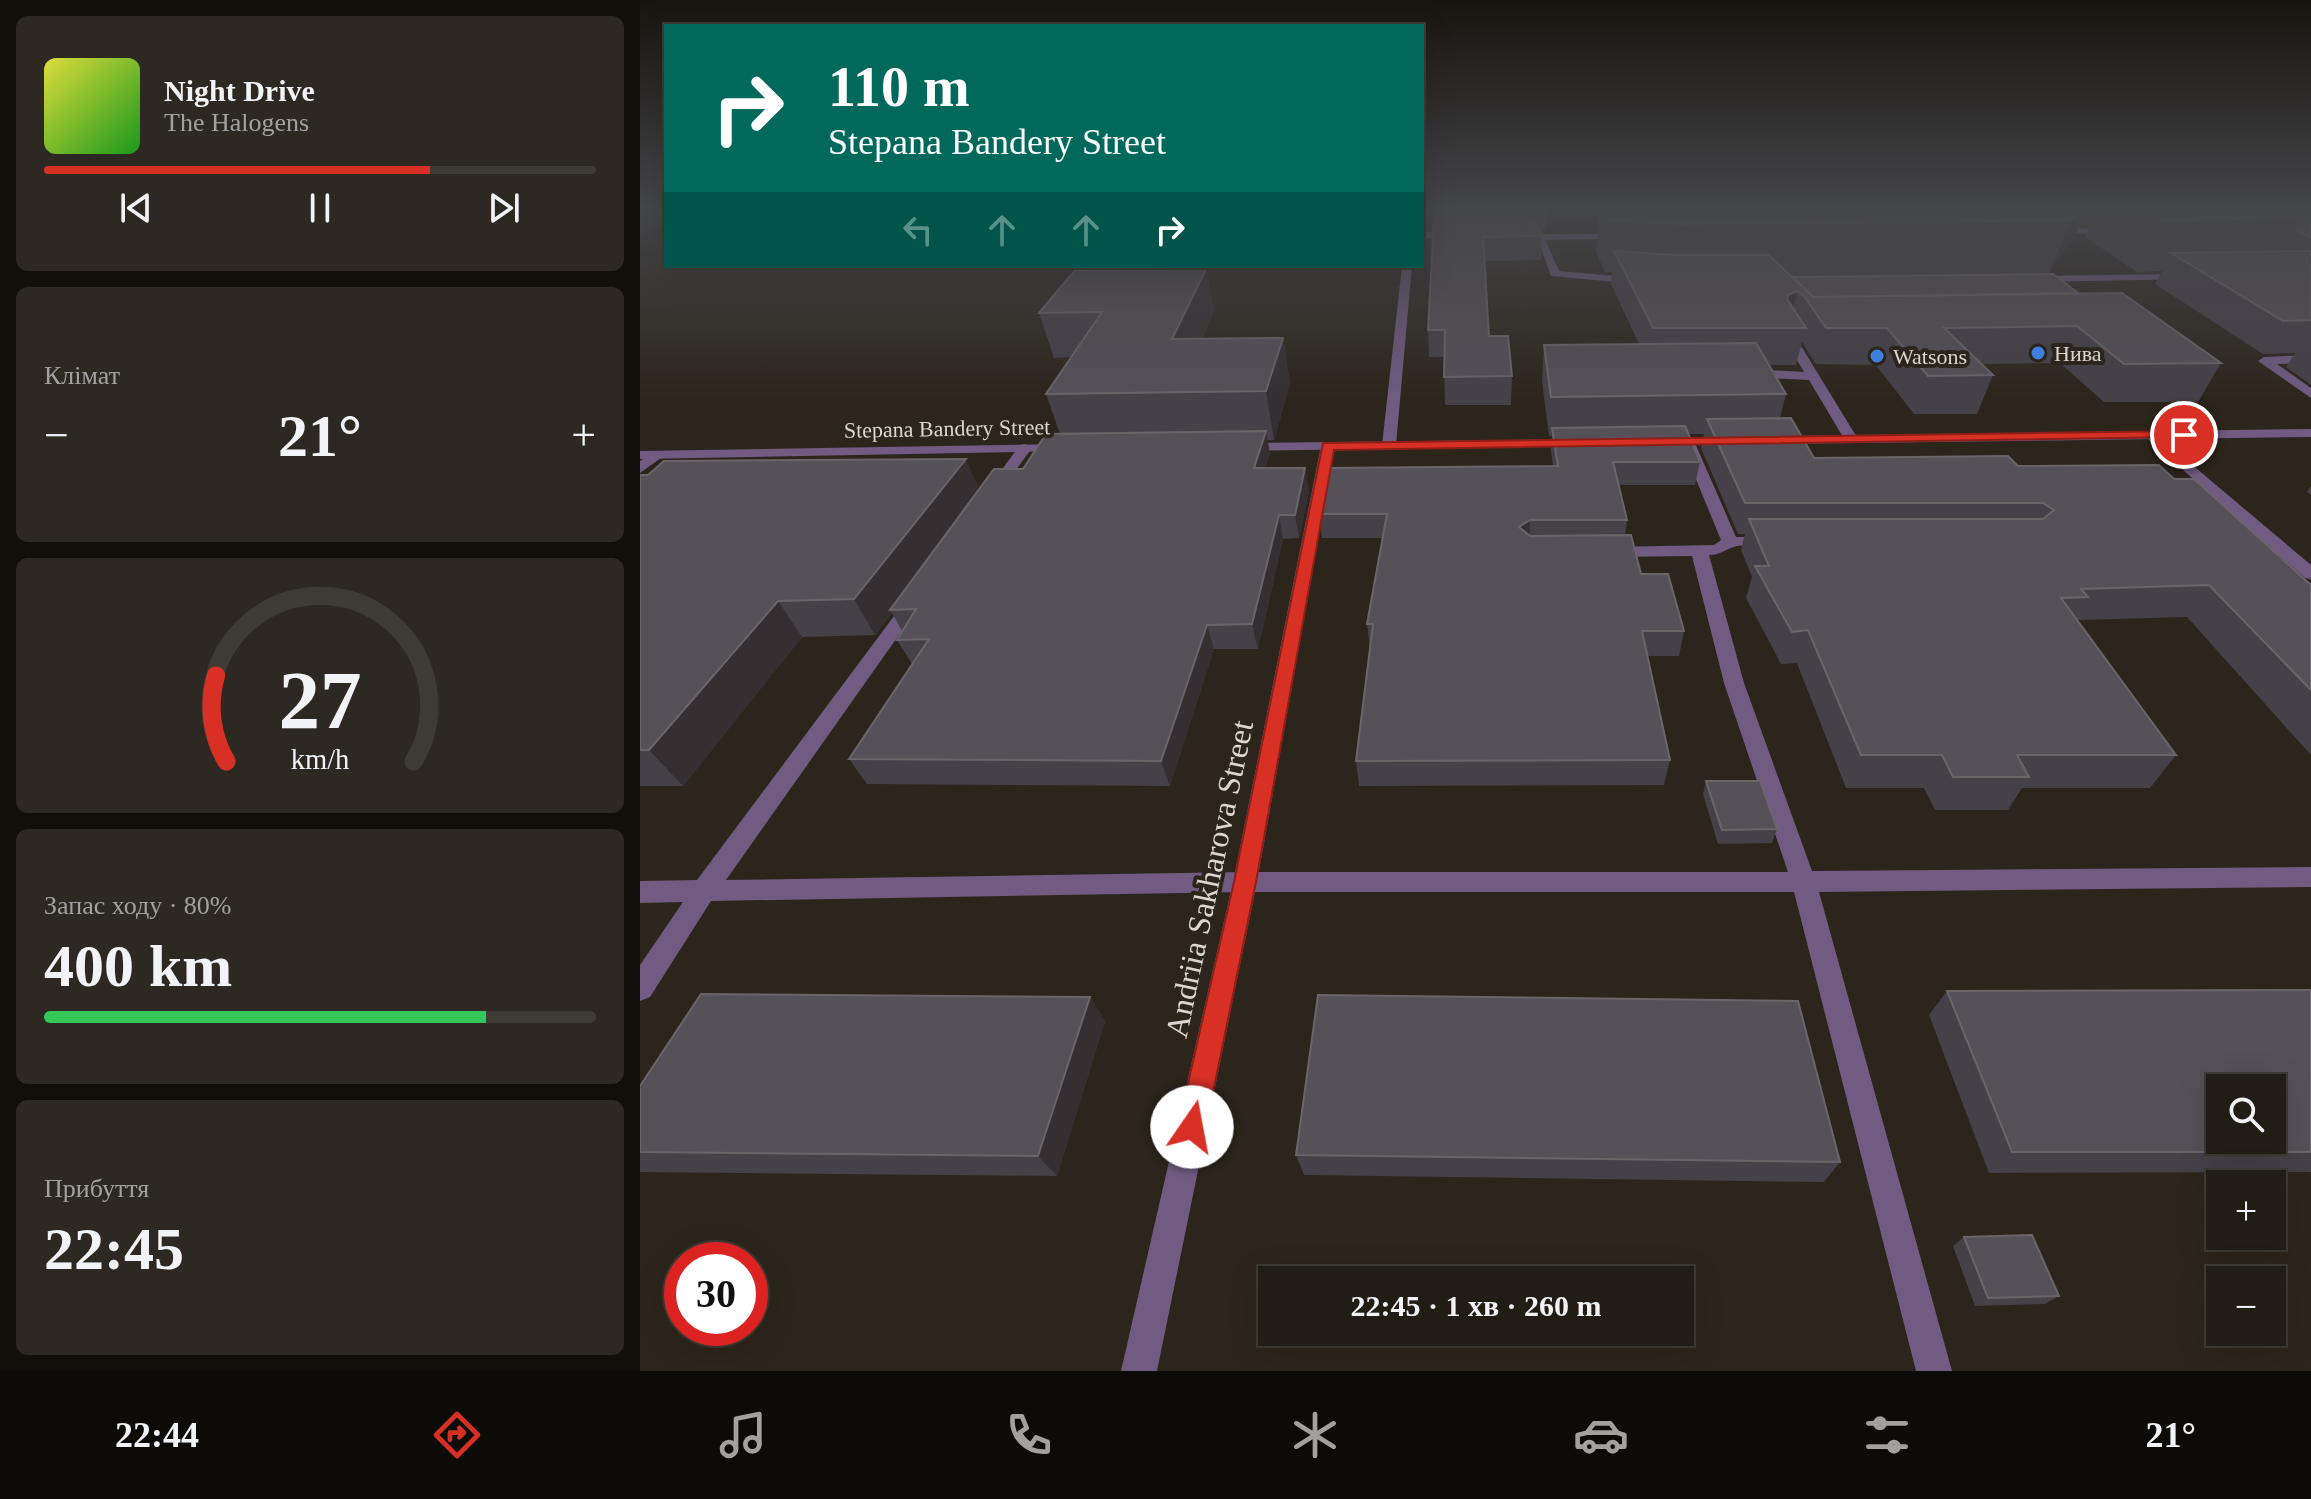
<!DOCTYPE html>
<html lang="uk">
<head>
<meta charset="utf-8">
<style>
  :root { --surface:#211c14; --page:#2d2922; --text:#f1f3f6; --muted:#a2a1a0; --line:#3e3a34; --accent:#d93025 }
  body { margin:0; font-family:Georgia,serif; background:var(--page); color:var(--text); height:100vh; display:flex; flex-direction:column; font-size:30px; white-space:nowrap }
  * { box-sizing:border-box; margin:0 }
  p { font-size:26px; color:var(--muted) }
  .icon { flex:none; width:44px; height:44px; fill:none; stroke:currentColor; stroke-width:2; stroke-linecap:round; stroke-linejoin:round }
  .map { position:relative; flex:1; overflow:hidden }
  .sheet { display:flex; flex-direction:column; gap:16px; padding:16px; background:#120f0b; width:640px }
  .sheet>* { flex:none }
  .banner { position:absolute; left:24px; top:24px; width:760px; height:244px; border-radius:0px; box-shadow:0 8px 32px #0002,0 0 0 2px var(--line); background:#00695c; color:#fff; overflow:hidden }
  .controls { position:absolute; left:1566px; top:1074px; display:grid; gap:16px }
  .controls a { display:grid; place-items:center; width:80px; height:80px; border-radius:0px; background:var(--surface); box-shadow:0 8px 32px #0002,0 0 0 2px var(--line); font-size:40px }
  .speed { position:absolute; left:24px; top:1242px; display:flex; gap:16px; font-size:40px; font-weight:700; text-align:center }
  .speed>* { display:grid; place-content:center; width:104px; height:104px; border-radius:50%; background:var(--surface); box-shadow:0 8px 32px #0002,0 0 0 2px var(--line); line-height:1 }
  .speed .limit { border:12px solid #d22; background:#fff; color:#111 }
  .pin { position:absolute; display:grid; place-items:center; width:68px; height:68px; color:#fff; margin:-34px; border:4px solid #fff; border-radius:50%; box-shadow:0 2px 8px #0007 }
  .me { position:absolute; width:88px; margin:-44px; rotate:12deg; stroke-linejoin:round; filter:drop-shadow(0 0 6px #0008) }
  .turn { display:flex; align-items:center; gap:28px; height:168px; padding:0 32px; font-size:36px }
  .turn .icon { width:104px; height:104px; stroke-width:2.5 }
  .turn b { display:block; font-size:56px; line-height:68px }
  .lanes { display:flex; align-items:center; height:76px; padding:0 32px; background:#0003; justify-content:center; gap:40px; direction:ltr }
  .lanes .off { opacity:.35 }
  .big { font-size:60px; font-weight:700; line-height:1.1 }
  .sheet .widget { flex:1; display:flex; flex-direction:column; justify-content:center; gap:12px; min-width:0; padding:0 28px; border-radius:12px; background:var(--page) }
  .sheet .dial { align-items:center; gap:0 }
  .dial svg { height:208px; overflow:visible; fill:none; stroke:var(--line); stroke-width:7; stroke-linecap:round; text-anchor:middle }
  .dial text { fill:var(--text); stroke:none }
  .song { display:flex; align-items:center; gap:24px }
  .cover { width:96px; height:96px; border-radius:12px; background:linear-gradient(135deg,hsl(60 70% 55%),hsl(120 70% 35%)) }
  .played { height:8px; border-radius:4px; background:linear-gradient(90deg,var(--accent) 70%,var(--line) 70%) }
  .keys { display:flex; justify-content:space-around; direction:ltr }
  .heat { display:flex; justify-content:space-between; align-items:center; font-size:44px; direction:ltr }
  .charge { height:12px; border-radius:6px; background:linear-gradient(90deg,#34c759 80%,var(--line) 0) }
  .trip { position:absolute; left:618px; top:1266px; width:436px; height:80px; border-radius:0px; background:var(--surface); box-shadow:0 8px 32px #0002,0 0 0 2px var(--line); font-weight:700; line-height:80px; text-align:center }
  .tabs { display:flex; height:128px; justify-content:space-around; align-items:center; background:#0d0b08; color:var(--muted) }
  .tabs .icon { width:56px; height:56px }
  .tabs .selected { color:var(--accent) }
  .tabs b { font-size:36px; color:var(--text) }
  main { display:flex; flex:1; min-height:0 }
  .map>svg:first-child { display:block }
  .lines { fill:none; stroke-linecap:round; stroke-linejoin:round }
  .service { fill:#715b83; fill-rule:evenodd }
  .minor { fill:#715b83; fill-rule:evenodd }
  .tertiary { fill:#715b83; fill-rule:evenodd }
  .wall { fill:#464049 }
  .shaded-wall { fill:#352f31 }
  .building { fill:#565058; stroke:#6b656a; stroke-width:2; fill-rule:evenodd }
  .route { fill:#d93025; stroke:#8d1f18; stroke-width:2 }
  .shop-dot { fill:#3f7fe0; stroke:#2c251b; stroke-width:3 }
  .labels { text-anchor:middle; stroke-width:8; stroke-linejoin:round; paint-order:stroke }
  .far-poi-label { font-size:22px; fill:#dbd6d0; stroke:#2c251b; text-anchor:start }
  .far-street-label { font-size:22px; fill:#dbd6d0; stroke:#2c251b }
  .near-street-label { font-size:32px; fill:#dbd6d0; stroke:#2c251b }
</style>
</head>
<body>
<main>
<section class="sheet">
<div class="widget">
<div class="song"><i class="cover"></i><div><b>Night Drive</b><p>The Halogens</p></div></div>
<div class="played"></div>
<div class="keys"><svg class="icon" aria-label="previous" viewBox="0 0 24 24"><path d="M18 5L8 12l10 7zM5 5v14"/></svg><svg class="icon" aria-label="pause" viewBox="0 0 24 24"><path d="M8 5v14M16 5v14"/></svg><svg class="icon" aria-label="next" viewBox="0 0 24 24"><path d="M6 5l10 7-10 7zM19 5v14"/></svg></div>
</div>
<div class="widget"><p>Клімат</p>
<div class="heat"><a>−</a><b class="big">21°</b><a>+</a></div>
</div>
<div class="widget dial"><svg viewBox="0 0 100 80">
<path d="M14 69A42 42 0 1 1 86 69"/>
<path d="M14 69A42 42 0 0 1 10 36" stroke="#d93025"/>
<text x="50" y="56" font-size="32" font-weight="700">27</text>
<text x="50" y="72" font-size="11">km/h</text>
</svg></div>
<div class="widget"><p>Запас ходу · 80%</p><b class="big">400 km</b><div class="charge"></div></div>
<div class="widget"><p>Прибуття</p><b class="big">22:45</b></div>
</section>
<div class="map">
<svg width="1671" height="1371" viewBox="0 0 1671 1371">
  <rect width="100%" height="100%" fill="#2c251b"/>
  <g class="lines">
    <path class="service" d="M896 235 904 237 919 271 998 278 1003 281 998 284 911 276Z
      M1546 274 1550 275V279L1394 282 1389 279 1394 276Z
      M1147 329 1153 333 1218 439 1216 442H1206L1169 380 1108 377 1102 373 1108 369 1164 372 1141 333Z
      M1671 355V363L1637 364 1671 388V398L1618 361 1624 357Z
      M1048 439 1055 443 1096 537H1131L1139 542C1127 553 1109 542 1094 547 1084 550 1080 555 1069 555L1104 683 1172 871 1671 867V887L1179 892 1312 1371H1276L1154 892H605L71 901 10 997 0 1001V965L43 902 0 903V881L57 880 266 600H278L281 604 278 608 86 880 605 872H1148L1084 683 1052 556 970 557 962 552 970 547 1074 545 1081 540 1041 443Z
      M385 444 392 448 359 493H349V487L380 445Z"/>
    <path class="minor" d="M1410 228H1474L1479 231 1474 234 1407 233Z
      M782 232 818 233 823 236 818 239 782 238Z
      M982 234 985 239 874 240 869 237 874 234Z
      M762 266H772L756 445 749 449 742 445Z
      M1512 431 1671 565V579L1665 578 1507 438V432Z
      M688 442 695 446 617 882 517 1371H481L593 882 681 446Z
      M16 451 21 452V458L0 473V461Z"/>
    <path class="tertiary" d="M1671 429V437L1139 444 1132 440 1139 436Z
      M939 439 946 443 944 446 603 451 596 447 603 443Z
      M423 444 430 448 428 451 0 459V451Z"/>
  </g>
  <path class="wall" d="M795 208 907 214 906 230H899L902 236 901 260 844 261 849 336 872 376 871 405H805L804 357H789L788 330Z
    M960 208H1671V385L1646 367 1655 353 1623 354 1515 284 1522 271 1497 272 1445 237 1450 225H1440L1434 237 1409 273 1151 276 1153 277 1438 293 1581 363 1558 402H1464L1420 363 1342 364 1353 375 1337 414H1274L1236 365 1176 364 1162 342 1156 365H1129L1146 394 1140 418 1174 458 1378 466 1534 479 1671 585V755L1547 617 1438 620 1536 755 1510 788H1382L1368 810H1295L1284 788H1206L1157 663 1141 664 1106 598 1112 577 1101 550 1105 534H1098L1061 448 1064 434H1048L1060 462 1055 485H979L987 520 985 536 1001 574 1044 631 1039 656H1007L1030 760 1024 785 719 786 716 761 730 648 727 624 743 538H682L678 514 913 466 911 450 912 436H909L902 382 904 345 999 344 971 284 972 272H965L956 252Z
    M566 269 574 311 563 338H643L650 384 634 440H627L630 454 625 468H665L669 491 659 538 643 539 618 649H574L530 786 227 784 209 759 272 664 257 640 262 631 252 613 235 635 162 637 43 786H0V475L339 490 383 469 420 434 406 394 431 357 414 358 399 313Z
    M1671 486V495L1667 492Z
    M1066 781 1137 829 1132 843 1078 844 1063 794Z
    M1671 990V1172L1349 1173 1289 1015 1307 991Z
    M450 997 465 1021 417 1176 0 1172V1086Z
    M656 1155 1200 1162 1184 1182 664 1175Z
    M1324 1237 1419 1296 1405 1304 1335 1306 1313 1246Z"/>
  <path class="shaded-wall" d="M1 208H26V224L0 238V209Z
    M1440 208H1447L1434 237 1409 273 1431 220Z
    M566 269 574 311 543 385 532 339Z
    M1157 291 1149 326 1140 328 1148 295Z
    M643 338 650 384 634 440 626 391Z
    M626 431 630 454 618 491 614 468Z
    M326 459 341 493 250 610 252 613 235 635 214 599Z
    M665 468 669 491 659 538 655 515Z
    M639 515 643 539 618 649 612 624Z
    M890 520 889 544 879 527Z
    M138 601 162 637 43 786 9 750Z
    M567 625 574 649 530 786 521 761Z
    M450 997 465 1021 417 1176 398 1156Z"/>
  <path class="building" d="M795 208H906L907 214 794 213Z
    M964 208H1440L1431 220 1037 224 970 220Z
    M1503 208H1642L1663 218 1523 220Z
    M1642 208H1671V238L1656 230 1663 218Z
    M794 218 894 219 902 236 843 237 849 336H868L872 376 804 377 805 330H788Z
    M974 251 1034 255H1129L1173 297 1482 293 1581 363 1484 364 1437 326 1304 328 1353 375 1288 376 1247 328H1186L1164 296 1157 291 1148 295 1147 299 1166 328H1013Z
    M1671 251V320L1643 321 1531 253Z
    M566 269 532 339 643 338 626 391 406 394 462 312 399 313 435 270Z
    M1413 274 1438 293 1173 297 1153 277Z
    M1116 343 1146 394 911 397 904 345Z
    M1151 418 1174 458 1368 456 1378 466 1519 465 1534 479H1554L1671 585V690L1569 585 1441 589 1448 597 1421 598 1536 755H1377L1389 777H1313L1302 755H1221L1168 630 1152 632 1115 566H1129L1109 519H1403L1414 510 1403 503H1105L1067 419Z
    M1045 426 1060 462H973L987 520H890L879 527 890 536 991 535 1001 574H1028L1044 631H1002L1030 760 716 761 733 624H727L747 514H678L687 468 918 466 912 428Z
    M626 431 614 468H665L655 515H639L612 624 567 625 521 761 209 759 289 639 257 640 276 609 250 610 354 469H383L406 434Z
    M326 459 214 599 138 601 9 750H0V475H8L24 461Z
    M1066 781H1120L1137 829 1082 830Z
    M1671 990V1152H1372L1307 991ZM1580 1088H1632V1140H1580Z
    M61 994 450 997 398 1156 0 1152V1086Z
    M678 995 1158 1001 1200 1162 656 1155Z
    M1392 1235 1419 1296 1348 1298 1324 1237Z"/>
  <linearGradient id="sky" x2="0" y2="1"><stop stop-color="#18140f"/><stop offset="0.52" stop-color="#45464a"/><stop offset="1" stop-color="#45464a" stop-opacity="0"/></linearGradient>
  <rect width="1671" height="400" fill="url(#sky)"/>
  <path class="route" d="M1544 431 1548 432V437L694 450 616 882 566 1127 561 1136 552 1140 542 1136 538 1127 594 882 683 443Z"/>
  <g class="shop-dot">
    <circle cx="1398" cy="353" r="8"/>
    <circle cx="1237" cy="356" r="8"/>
  </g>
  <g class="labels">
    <g class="far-poi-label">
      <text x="1414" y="361">Нива</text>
      <text x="1253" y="364">Watsons</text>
    </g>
    <g class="far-street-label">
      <text transform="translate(307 428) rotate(-1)" y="8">Stepana Bandery Street</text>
    </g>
    <g class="near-street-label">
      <text transform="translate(569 879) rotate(-78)" y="11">Andriia Sakharova Street</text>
    </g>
  </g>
</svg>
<div class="controls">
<a><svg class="icon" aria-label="search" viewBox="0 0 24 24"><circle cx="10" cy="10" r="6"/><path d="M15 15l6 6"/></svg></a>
<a>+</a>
<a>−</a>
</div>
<div class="speed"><div class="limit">30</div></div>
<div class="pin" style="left:1544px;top:435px;background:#d93025"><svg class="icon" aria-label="arrive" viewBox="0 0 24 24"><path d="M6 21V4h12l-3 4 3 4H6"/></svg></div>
<svg class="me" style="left:552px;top:1127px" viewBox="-20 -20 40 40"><circle r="19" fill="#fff"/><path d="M0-13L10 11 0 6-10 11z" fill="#d93025"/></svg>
<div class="trip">22:45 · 1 хв · 260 m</div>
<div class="banner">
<div class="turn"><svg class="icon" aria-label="right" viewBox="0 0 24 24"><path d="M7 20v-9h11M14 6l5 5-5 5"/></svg><div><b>110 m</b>Stepana Bandery Street</div></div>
<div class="lanes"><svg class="icon off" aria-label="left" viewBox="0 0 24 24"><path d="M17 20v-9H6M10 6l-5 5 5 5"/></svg><svg class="icon off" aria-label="ahead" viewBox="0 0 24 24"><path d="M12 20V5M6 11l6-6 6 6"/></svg><svg class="icon off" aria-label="ahead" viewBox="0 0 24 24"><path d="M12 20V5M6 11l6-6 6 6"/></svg><svg class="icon" aria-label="right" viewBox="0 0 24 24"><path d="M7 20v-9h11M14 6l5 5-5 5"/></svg></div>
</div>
</div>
</main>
<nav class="tabs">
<b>22:44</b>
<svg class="icon selected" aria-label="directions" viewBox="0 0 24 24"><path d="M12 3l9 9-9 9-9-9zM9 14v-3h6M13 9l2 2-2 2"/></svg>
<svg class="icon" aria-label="music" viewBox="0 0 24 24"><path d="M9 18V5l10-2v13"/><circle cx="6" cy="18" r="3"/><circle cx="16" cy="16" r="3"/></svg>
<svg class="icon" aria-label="phone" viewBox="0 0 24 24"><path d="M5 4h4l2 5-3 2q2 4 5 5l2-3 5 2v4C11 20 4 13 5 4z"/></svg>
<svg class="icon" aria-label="climate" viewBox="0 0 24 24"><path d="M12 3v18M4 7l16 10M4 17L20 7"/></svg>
<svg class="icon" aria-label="car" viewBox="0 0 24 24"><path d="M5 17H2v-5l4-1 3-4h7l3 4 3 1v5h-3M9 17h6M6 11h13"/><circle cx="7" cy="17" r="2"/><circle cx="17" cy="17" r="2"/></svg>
<svg class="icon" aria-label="filters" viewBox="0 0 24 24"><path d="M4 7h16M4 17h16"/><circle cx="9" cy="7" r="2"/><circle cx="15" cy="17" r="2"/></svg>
<b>21°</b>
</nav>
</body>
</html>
